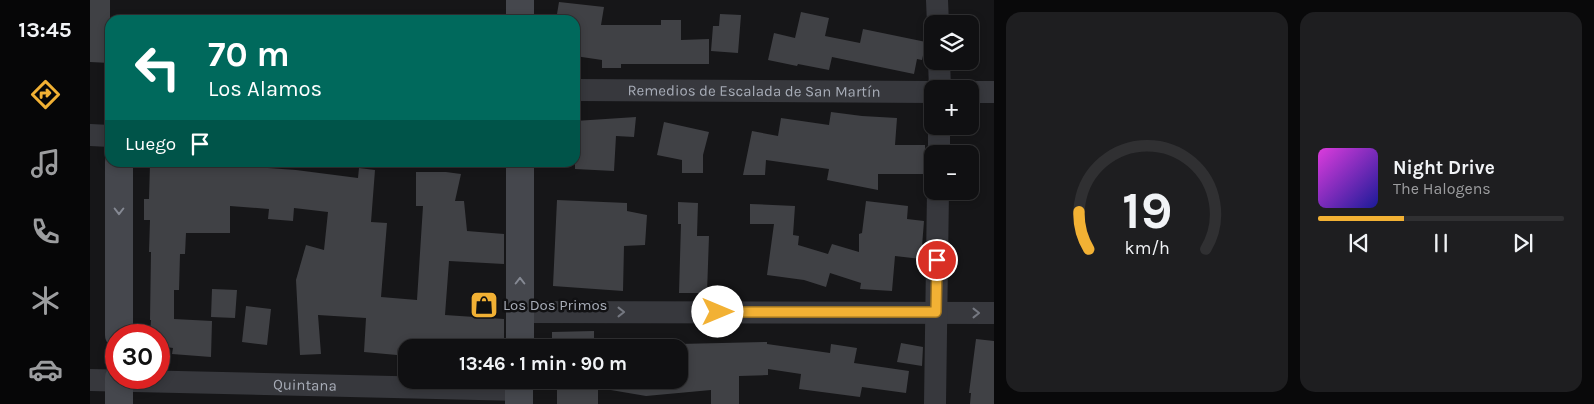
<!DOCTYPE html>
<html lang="es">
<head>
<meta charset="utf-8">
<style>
  :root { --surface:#101012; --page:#1e1e20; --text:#f1f3f6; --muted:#9c9d9f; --line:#303032; --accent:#f2b134 }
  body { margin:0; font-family:Karla,sans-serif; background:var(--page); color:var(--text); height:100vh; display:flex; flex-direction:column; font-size:19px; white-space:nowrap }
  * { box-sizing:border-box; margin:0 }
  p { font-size:16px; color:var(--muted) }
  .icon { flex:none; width:28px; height:28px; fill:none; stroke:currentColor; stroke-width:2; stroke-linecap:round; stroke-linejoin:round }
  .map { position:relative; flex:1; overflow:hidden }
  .drawer { display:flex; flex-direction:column; gap:12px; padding:12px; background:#09090a; width:600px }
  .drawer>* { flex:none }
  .banner { position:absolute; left:15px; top:15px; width:475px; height:152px; border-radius:15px; box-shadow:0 2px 8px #0003,0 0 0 1px var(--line); background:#00695c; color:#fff; overflow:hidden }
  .buttons { position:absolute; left:834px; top:15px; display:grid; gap:10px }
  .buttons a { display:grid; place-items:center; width:55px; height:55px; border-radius:10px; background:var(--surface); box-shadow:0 2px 8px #0003,0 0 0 1px var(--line); font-size:25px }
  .speed { position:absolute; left:15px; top:324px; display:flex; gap:10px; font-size:25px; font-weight:700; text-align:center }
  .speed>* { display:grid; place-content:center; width:65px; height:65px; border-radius:50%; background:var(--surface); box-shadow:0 2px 8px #0003,0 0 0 1px var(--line); line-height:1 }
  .speed .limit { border:8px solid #d22; background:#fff; color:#111 }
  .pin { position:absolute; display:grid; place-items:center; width:42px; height:42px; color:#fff; margin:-21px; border:2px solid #fff; border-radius:50%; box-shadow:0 1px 5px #0007 }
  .me { position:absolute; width:55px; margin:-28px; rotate:90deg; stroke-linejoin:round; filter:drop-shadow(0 0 4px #0008) }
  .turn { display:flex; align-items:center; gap:18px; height:105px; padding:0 20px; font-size:22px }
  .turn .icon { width:65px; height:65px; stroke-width:2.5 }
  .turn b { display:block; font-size:35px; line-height:42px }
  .then { display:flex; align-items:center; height:48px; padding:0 20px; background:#0003; gap:10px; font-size:19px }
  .drawer .widget { flex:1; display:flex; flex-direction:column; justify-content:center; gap:8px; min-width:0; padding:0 18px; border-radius:15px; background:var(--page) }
  .drawer .dial { align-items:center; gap:0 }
  .dial svg { height:130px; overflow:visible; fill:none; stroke:var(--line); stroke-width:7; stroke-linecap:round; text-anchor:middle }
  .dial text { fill:var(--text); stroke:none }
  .song { display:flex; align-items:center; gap:15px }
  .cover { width:60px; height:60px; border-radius:8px; background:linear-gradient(135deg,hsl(300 70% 55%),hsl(240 70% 35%)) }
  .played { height:5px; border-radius:2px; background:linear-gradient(90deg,var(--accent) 35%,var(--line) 35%) }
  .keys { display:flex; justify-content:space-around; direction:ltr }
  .drawer .tiles { flex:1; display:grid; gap:12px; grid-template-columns:repeat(2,1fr) }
  .trip { position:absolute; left:308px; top:339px; width:290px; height:50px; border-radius:15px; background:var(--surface); box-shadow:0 2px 8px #0003,0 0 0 1px var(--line); font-weight:700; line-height:50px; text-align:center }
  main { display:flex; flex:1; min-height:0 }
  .menu { display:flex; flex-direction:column; width:90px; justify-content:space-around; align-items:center; background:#060607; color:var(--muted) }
  .menu .icon { width:35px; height:35px }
  .menu .active { color:var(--accent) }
  .menu b { font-size:22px; color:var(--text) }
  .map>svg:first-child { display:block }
  .building { fill:#404145 }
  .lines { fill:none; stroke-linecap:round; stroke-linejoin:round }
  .street { stroke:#37383d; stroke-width:22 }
  .secondary { stroke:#45474d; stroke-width:28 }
  .oneway { stroke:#858993 }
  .oneway2 { stroke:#757881 }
  .route-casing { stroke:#9d7322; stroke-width:12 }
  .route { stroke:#f2b134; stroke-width:9 }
  .labels { text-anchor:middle; stroke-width:5; stroke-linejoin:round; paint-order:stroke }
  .street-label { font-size:15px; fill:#a8adb8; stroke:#111113 }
  .poi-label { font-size:15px; fill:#a8adb8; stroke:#111113; text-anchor:start }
</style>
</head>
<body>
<main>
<nav class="menu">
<b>13:45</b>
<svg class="icon active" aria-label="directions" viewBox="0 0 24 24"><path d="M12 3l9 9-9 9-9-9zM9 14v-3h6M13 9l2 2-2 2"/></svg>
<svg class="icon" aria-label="music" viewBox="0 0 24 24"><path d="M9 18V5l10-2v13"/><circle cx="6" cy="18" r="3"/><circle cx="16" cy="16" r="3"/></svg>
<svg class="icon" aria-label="phone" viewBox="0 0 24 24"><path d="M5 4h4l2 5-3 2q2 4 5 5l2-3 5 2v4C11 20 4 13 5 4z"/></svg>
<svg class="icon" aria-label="climate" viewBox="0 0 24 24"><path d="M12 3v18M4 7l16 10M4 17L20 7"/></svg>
<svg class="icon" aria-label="car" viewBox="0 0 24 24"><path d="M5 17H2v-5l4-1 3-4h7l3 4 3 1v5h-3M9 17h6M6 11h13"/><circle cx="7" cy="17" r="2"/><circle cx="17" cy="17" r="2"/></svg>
</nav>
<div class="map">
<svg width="904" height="404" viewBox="0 0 904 404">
  <rect width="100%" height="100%" fill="#161618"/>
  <path class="building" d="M0 0H20V63L0 62Z
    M469 2 514 7 511 25H571V20H591V40L619 39V64H531V68H512V60L485 56V20H466Z
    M711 12 739 18 735 36 770 43 773 29 836 42 832 60 827 59 824 74 742 57 739 70 708 64 707 66 678 60 684 33 705 38Z
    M630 14 651 15 648 53 621 51 623 26H629Z
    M741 112 772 116 807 118 805 145H835V174H788V190L737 180 739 169 676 160 675 175H653L662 131 688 136 691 118 739 125Z
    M546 117 544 137 526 136 524 171 485 169V121Z
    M574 122 619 132 613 155V173H592V160L567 155Z
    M60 164 136 165 206 170 268 178 269 168 285 170 281 222 297 223 291 297 327 300 333 206H326V172H356L371 174 365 201H374L377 231 414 234V264L359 261 355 315 414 319V348H308L307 355 274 352 276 318 228 315 231 354 210 355 206 280 216 245 234 250 238 212 204 208 203 221 178 219 179 209 140 206V233H96L95 254H90L89 290H84V319L122 321 121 357 82 354 83 348 69 346V335H60L61 320H60L61 252H59L60 220H54V199H59Z
    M467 200 537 203V211L557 215 555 245 534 246 533 291 463 286Z
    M776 201 818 206 817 219 834 221 831 259 805 256 802 291 770 289 771 283 740 273 736 287 714 280 677 275 684 224H660V204L705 206 703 235 709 236 708 245 738 254 742 244 769 252V234L772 233Z
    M588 202 608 203 607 236H619L617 293H589L591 224H588Z
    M122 289 147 290 145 318 121 317Z
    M156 306 181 309 177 345 152 342Z
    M504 331V348H462V332Z
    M886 339 904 341V404H880L881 393H879Z
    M677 342V344L740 353 741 344 767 348 764 363 819 371 816 393 772 387 770 397 709 389 711 374 678 369V375L649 376V404H621V390L556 396 515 389 516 380H589V344Z
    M811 343 833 347 832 366 807 362Z
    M467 380H508V404H467Z"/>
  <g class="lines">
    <g class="street">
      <path d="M847 0 848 24"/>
      <path d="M849 61 850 89"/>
      <path id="s1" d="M485 90 842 92"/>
      <path d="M880 92H904"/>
      <path d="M0 135 20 136"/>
      <path d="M849 154V126"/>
      <path d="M430 312 904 313"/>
      <path id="s2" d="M0 380 429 390"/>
      <path d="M845 404 848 191"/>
    </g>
    <path class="secondary" d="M430 0V20
      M29 162V335
      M430 162V348
      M29 404V378
      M429 404V380"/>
  </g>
  <defs><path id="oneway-chevron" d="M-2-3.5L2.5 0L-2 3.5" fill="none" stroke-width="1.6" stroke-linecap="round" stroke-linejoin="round" transform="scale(1.25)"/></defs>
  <g class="oneway">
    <use href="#oneway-chevron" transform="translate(29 211) rotate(90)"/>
    <use href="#oneway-chevron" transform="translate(430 281) rotate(-90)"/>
  </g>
  <g class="oneway2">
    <use href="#oneway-chevron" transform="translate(531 312)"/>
    <use href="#oneway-chevron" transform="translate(886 313)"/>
  </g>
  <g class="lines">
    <defs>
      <path id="route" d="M628 312H846L847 260"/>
    </defs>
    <use href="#route" class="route-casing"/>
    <use href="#route" class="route"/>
  </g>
  <defs>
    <symbol id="shop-square" viewBox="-11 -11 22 22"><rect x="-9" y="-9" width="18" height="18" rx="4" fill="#f2b134" stroke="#111113"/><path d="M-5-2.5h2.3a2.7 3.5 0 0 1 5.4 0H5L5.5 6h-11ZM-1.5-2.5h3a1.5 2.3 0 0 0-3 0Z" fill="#111"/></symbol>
  </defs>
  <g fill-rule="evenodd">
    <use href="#shop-square" x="378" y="289" width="32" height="32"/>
  </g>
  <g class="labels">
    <g class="street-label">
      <text dy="5" stroke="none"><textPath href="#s1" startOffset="179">Remedios de Escalada de San Martín</textPath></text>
      <text dy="5" stroke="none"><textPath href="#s2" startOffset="215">Quintana</textPath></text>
    </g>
    <g class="poi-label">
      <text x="413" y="310">Los Dos Primos</text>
    </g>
  </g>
</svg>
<div class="buttons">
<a><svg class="icon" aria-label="layers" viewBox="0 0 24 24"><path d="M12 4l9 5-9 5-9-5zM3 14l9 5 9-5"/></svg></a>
<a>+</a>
<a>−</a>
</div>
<div class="speed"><div class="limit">30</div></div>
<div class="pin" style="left:847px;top:260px;background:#d93025"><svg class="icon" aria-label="arrive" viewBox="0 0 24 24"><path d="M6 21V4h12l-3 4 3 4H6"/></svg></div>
<svg class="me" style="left:628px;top:312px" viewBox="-20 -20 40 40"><circle r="19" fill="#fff"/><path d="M0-13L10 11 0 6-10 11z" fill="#f2b134"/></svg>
<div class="trip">13:46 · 1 min · 90 m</div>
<div class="banner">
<div class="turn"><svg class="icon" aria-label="left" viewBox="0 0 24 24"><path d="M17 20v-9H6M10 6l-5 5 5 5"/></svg><div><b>70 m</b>Los Alamos</div></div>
<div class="then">Luego<svg class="icon" aria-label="arrive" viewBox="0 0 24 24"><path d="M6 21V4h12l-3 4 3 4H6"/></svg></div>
</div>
</div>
<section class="drawer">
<div class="tiles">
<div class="widget dial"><svg viewBox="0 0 100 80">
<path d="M14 69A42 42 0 1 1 86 69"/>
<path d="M14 69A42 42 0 0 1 8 46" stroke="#f2b134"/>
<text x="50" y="56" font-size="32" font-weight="700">19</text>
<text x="50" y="72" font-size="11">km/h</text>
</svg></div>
<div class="widget">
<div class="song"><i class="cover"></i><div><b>Night Drive</b><p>The Halogens</p></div></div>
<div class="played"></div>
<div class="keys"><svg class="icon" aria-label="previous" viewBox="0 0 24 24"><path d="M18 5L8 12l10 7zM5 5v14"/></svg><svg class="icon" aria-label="pause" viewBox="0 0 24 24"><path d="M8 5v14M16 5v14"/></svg><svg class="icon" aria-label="next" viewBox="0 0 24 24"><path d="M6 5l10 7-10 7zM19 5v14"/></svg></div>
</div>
</div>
</section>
</main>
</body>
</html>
